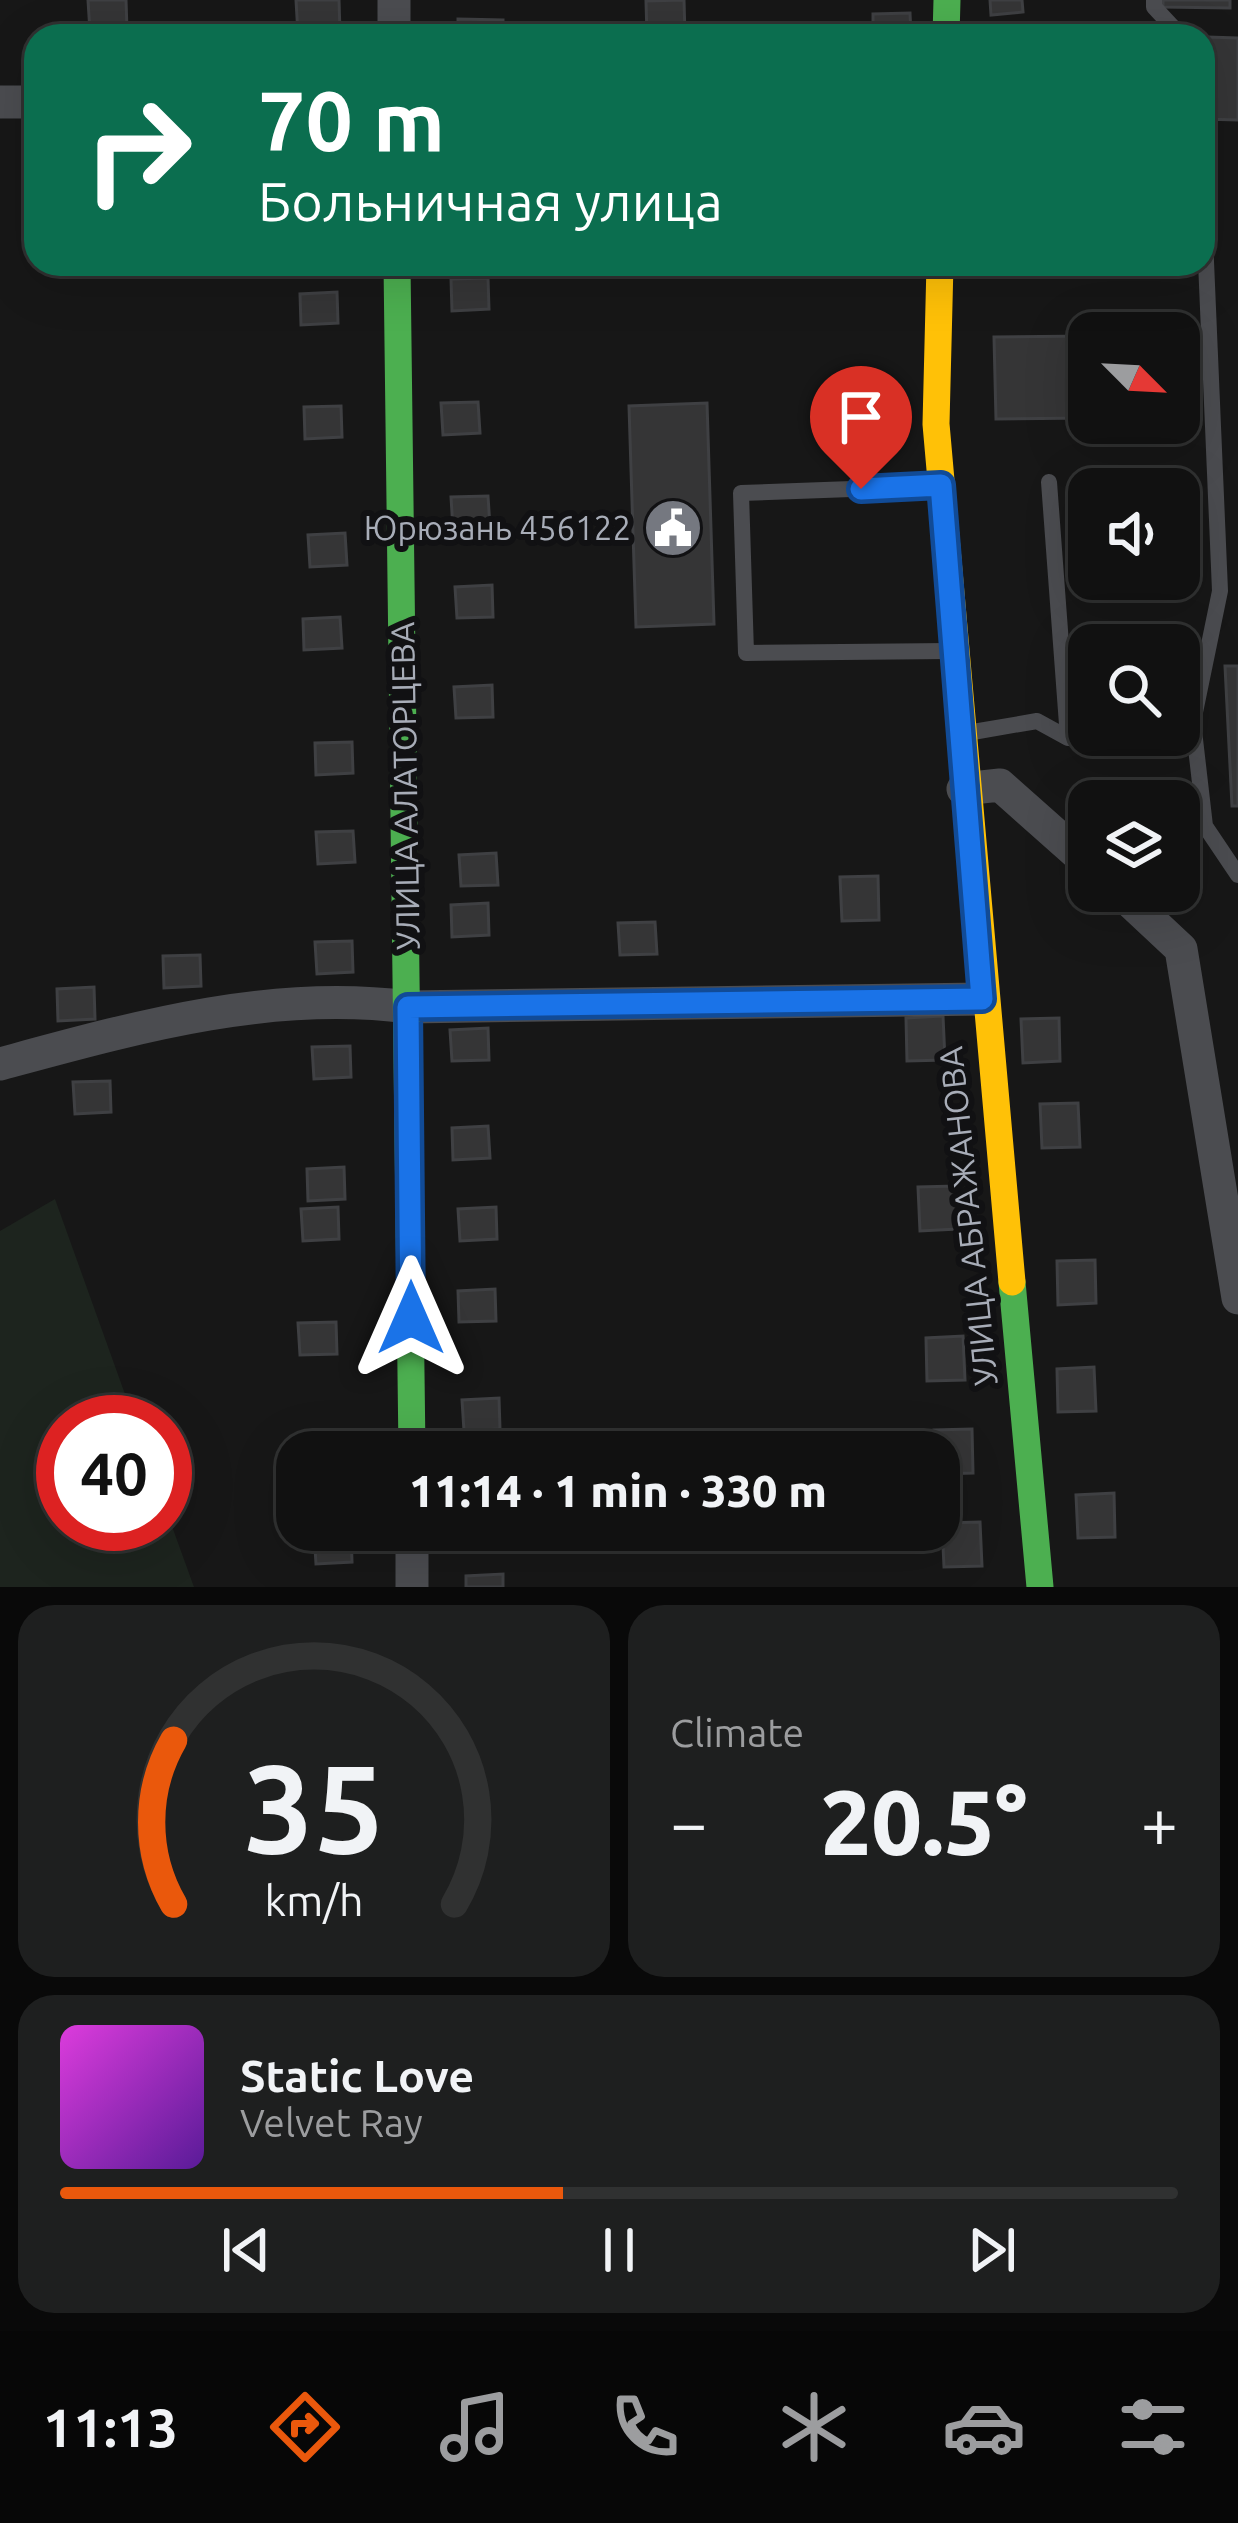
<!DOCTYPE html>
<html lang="en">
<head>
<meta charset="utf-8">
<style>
  :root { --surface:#111; --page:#1e1f1f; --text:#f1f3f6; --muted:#9c9d9f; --line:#303131; --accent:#ea580c }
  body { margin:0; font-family:Ubuntu,sans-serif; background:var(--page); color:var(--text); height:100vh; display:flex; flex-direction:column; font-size:45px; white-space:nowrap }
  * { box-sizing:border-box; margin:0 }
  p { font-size:39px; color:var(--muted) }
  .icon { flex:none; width:66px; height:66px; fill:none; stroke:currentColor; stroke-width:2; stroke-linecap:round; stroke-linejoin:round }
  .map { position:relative; height:1587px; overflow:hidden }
  .side { display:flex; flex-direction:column; gap:18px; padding:18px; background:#090909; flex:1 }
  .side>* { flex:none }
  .top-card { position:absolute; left:24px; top:24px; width:1191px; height:252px; border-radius:36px; box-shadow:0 12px 48px #0002,0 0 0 3px var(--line); background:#0b6e4f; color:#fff; overflow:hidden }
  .needle { width:78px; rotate:114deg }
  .controls { position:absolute; left:1068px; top:312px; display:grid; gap:24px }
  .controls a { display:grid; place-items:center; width:132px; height:132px; border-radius:24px; background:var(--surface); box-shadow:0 12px 48px #0002,0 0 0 3px var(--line); font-size:60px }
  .speed { position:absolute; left:36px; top:1395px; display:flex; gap:24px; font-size:60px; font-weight:700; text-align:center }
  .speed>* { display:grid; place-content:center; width:156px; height:156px; border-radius:50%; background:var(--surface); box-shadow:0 12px 48px #0002,0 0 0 3px var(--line); line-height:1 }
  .speed .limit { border:18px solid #d22; background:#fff; color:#111 }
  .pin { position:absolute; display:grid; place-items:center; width:102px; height:102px; color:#fff; margin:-123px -51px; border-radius:50% 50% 50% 0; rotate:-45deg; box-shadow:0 0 12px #0007 }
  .pin .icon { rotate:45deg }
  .me { position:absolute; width:132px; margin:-66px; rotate:0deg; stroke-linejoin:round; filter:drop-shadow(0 0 9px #0008) }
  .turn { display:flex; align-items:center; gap:42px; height:252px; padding:0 36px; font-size:54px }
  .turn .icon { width:156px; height:156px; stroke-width:2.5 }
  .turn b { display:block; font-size:84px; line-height:102px }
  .big { font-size:90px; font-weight:800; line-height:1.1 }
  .side .widget { flex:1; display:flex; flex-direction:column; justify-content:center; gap:18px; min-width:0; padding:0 42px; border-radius:36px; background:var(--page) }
  .side .dial { align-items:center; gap:0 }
  .dial svg { height:312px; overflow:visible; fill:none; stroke:var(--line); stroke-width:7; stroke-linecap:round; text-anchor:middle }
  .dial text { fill:var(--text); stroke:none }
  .song { display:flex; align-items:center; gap:36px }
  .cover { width:144px; height:144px; border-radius:18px; background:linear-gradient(135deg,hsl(300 70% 55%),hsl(270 70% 35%)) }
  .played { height:12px; border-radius:6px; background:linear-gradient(90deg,var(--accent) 45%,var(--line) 45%) }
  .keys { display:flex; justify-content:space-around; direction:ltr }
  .heat { display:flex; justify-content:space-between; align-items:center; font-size:66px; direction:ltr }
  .side .tiles { flex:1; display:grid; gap:18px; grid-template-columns:1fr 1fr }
  .widget:last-child { grid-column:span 2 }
  .trip { position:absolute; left:276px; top:1431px; width:684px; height:120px; border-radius:36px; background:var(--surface); box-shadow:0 12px 48px #0002,0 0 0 3px var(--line); font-weight:800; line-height:120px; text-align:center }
  .menu { display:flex; height:192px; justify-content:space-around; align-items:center; background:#070707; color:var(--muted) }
  .menu .icon { width:84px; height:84px }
  .menu .selected { color:var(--accent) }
  .menu b { font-size:54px; color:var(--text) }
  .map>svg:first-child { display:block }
  .green { fill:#1d241e }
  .building { fill:#353536; stroke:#3f4043; stroke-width:3 }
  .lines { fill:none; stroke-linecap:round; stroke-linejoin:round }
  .lane { stroke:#4b4c50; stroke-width:16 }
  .street { stroke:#4b4c50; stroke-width:33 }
  .fast { stroke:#4caf50; stroke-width:27 }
  .slow { stroke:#ffc107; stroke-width:27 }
  .route-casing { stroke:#114b97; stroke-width:30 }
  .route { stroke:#1a73e8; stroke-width:21 }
  .labels { text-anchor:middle; stroke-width:12; stroke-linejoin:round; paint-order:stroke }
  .poi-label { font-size:33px; fill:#a8adb8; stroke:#111113; text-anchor:end }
  .street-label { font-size:33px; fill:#a8adb8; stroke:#111113 }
</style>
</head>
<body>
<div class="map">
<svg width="1238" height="1587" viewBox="0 0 1238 1587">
  <rect width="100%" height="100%" fill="#171717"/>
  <path class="green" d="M55 1199 135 1422H63V1524H165V1507L194 1587H0V1231Z"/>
  <path class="building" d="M88 0H126L127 30 90 32Z
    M296 0H339L340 32 298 35Z
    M684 0 685 36H647L646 1Z
    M990 0H1022L1023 12 991 15Z
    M1163 0H1230V8L1163 7Z
    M910 13 911 36H873V14Z
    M458 19 503 20V36H458Z
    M1207 37 1238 38V120L1203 119Z
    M488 278 489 309 452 311 451 279Z
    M337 292 338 323 301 325 300 294Z
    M1089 336V418L996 419 994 337Z
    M478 402 480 433 443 435 441 403Z
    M707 403 714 624 636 627 629 406Z
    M341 406 342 437 305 439 304 407Z
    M488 496 490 527 453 529 451 497Z
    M345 533 347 565 310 567 308 535Z
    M492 585 493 617 457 618 455 587Z
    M340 617 342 648 304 650 303 619Z
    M1225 666H1238V806H1232Z
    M492 685 493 717 456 718 454 687Z
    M352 742 353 773 316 775 315 743Z
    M353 831 355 862 318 864 316 832Z
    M496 853 498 885 461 886 459 855Z
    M878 876 879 920 842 921 840 877Z
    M488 903 489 935 452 937 451 905Z
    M655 922 657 954 620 955 618 923Z
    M352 941 353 972 317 974 315 942Z
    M200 955 201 986 164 988 163 956Z
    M94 987 95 1019 58 1021 57 989Z
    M943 1016 945 1060 907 1061 906 1018Z
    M1059 1018 1060 1061 1023 1063 1021 1019Z
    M488 1028 489 1060 452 1061 450 1030Z
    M350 1046 351 1077 314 1079 312 1047Z
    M110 1081 111 1112 75 1114 73 1082Z
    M1078 1103 1080 1147 1042 1148 1040 1104Z
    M488 1126 490 1158 453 1160 452 1128Z
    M344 1167 345 1199 308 1201 307 1169Z
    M956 1186 957 1229 920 1231 918 1187Z
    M338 1207 339 1239 303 1241 301 1209Z
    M496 1207 497 1239 460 1241 458 1209Z
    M1095 1260 1096 1303 1058 1305 1057 1261Z
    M495 1289 496 1321 459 1322 458 1291Z
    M336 1322 337 1354 300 1355 298 1323Z
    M963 1336 965 1380 927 1381 926 1338Z
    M1094 1367 1096 1411 1058 1412 1057 1369Z
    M499 1398 500 1429 464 1431 462 1400Z
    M972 1429 973 1473 939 1474 934 1430Z
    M337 1444 338 1452H301V1446Z
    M1114 1493 1115 1537 1078 1538 1076 1495Z
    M980 1522 982 1566 944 1567 942 1523Z
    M351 1531 352 1562 316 1564 314 1532Z
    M503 1574V1587H466V1576Z"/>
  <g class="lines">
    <path class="lane" d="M1154 0V7L1181 36
      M1203 191 1220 591 1193 722 1205 826 1238 875
      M1049 482 1068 738
      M934 486 741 493 746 653 949 651
      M967 733 1037 721 1068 738 1134 735"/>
    <path class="street" d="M394 0V36
      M0 102H36
      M963 789 1000 785 1089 864
      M1119 891 1181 949 1238 1298
      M0 1064C133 1028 269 989 408 1007L982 999
      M412 1530V1587"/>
    <path class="fast" d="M946 36 947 0
      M397 264 412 1452
      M1012 1282 1040 1587"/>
    <path class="slow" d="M940 264 936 424 1012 1282"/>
  </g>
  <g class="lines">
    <defs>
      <path id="route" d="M411 1318 408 1007 982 999 941 485 861 489"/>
    </defs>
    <use href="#route" class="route-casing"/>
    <use href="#route" class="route"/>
  </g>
  <defs>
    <symbol id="civic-disc" viewBox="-11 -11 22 22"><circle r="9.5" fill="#757880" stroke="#111113"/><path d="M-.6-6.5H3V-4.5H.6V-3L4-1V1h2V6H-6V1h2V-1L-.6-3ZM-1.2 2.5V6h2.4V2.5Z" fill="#fff"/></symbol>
  </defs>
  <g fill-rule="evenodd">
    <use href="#civic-disc" x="640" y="495" width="66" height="66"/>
  </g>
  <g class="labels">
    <g class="poi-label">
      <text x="631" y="540">Юрюзань 456122</text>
    </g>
    <g class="street-label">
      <text transform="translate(405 786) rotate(-91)" y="12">УЛИЦА АЛАТОРЦЕВА</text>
      <text transform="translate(968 1216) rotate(-96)" y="12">УЛИЦА АБРАЖАНОВА</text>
    </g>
  </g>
</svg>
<div class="controls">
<a><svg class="needle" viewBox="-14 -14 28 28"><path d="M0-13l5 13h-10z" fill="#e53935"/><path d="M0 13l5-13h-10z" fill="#9c9d9f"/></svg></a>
<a><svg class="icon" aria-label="sound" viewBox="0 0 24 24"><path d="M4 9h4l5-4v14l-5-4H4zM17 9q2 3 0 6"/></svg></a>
<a><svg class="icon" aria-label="search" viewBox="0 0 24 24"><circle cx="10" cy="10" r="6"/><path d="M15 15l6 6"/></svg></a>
<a><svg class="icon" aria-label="layers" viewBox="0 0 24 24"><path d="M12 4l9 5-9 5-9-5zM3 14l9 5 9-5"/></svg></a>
</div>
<div class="speed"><div class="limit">40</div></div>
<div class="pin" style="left:861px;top:489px;background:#d93025"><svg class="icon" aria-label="arrive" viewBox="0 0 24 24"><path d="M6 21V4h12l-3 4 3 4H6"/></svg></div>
<svg class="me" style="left:411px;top:1318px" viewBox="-20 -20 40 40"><path d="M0-17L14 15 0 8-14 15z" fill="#1a73e8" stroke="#fff" stroke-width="4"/></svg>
<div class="trip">11:14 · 1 min · 330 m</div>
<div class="top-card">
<div class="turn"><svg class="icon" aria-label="right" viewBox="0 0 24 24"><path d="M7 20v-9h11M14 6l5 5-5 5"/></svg><div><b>70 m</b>Больничная улица</div></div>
</div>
</div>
<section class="side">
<div class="tiles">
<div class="widget dial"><svg viewBox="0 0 100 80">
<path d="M14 69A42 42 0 1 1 86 69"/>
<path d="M14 69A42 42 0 0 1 14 27" stroke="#ea580c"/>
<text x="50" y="56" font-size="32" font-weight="700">35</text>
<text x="50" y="72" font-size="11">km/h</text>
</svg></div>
<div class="widget"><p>Climate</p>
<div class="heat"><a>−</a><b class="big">20.5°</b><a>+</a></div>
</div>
<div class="widget">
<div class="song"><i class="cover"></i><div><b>Static Love</b><p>Velvet Ray</p></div></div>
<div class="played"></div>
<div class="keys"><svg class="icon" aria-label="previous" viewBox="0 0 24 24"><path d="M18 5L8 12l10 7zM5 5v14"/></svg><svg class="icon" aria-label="pause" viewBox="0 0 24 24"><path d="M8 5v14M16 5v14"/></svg><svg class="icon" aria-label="next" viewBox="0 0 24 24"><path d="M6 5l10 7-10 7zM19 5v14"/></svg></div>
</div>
</div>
</section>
<nav class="menu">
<b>11:13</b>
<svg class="icon selected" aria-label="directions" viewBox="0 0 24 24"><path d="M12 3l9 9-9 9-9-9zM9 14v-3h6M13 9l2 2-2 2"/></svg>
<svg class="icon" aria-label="music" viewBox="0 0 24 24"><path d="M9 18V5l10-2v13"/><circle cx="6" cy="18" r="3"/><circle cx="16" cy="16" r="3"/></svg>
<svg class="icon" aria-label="phone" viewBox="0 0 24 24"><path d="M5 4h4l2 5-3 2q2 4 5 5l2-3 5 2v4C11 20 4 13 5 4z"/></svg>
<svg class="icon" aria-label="climate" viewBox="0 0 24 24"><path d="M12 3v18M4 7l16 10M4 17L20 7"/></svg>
<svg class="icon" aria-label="car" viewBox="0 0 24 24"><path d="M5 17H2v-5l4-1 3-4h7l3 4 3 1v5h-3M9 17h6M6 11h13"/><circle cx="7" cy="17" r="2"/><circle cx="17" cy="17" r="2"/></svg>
<svg class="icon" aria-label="filters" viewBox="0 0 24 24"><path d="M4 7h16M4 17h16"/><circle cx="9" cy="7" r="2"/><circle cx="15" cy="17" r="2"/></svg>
</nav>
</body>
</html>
